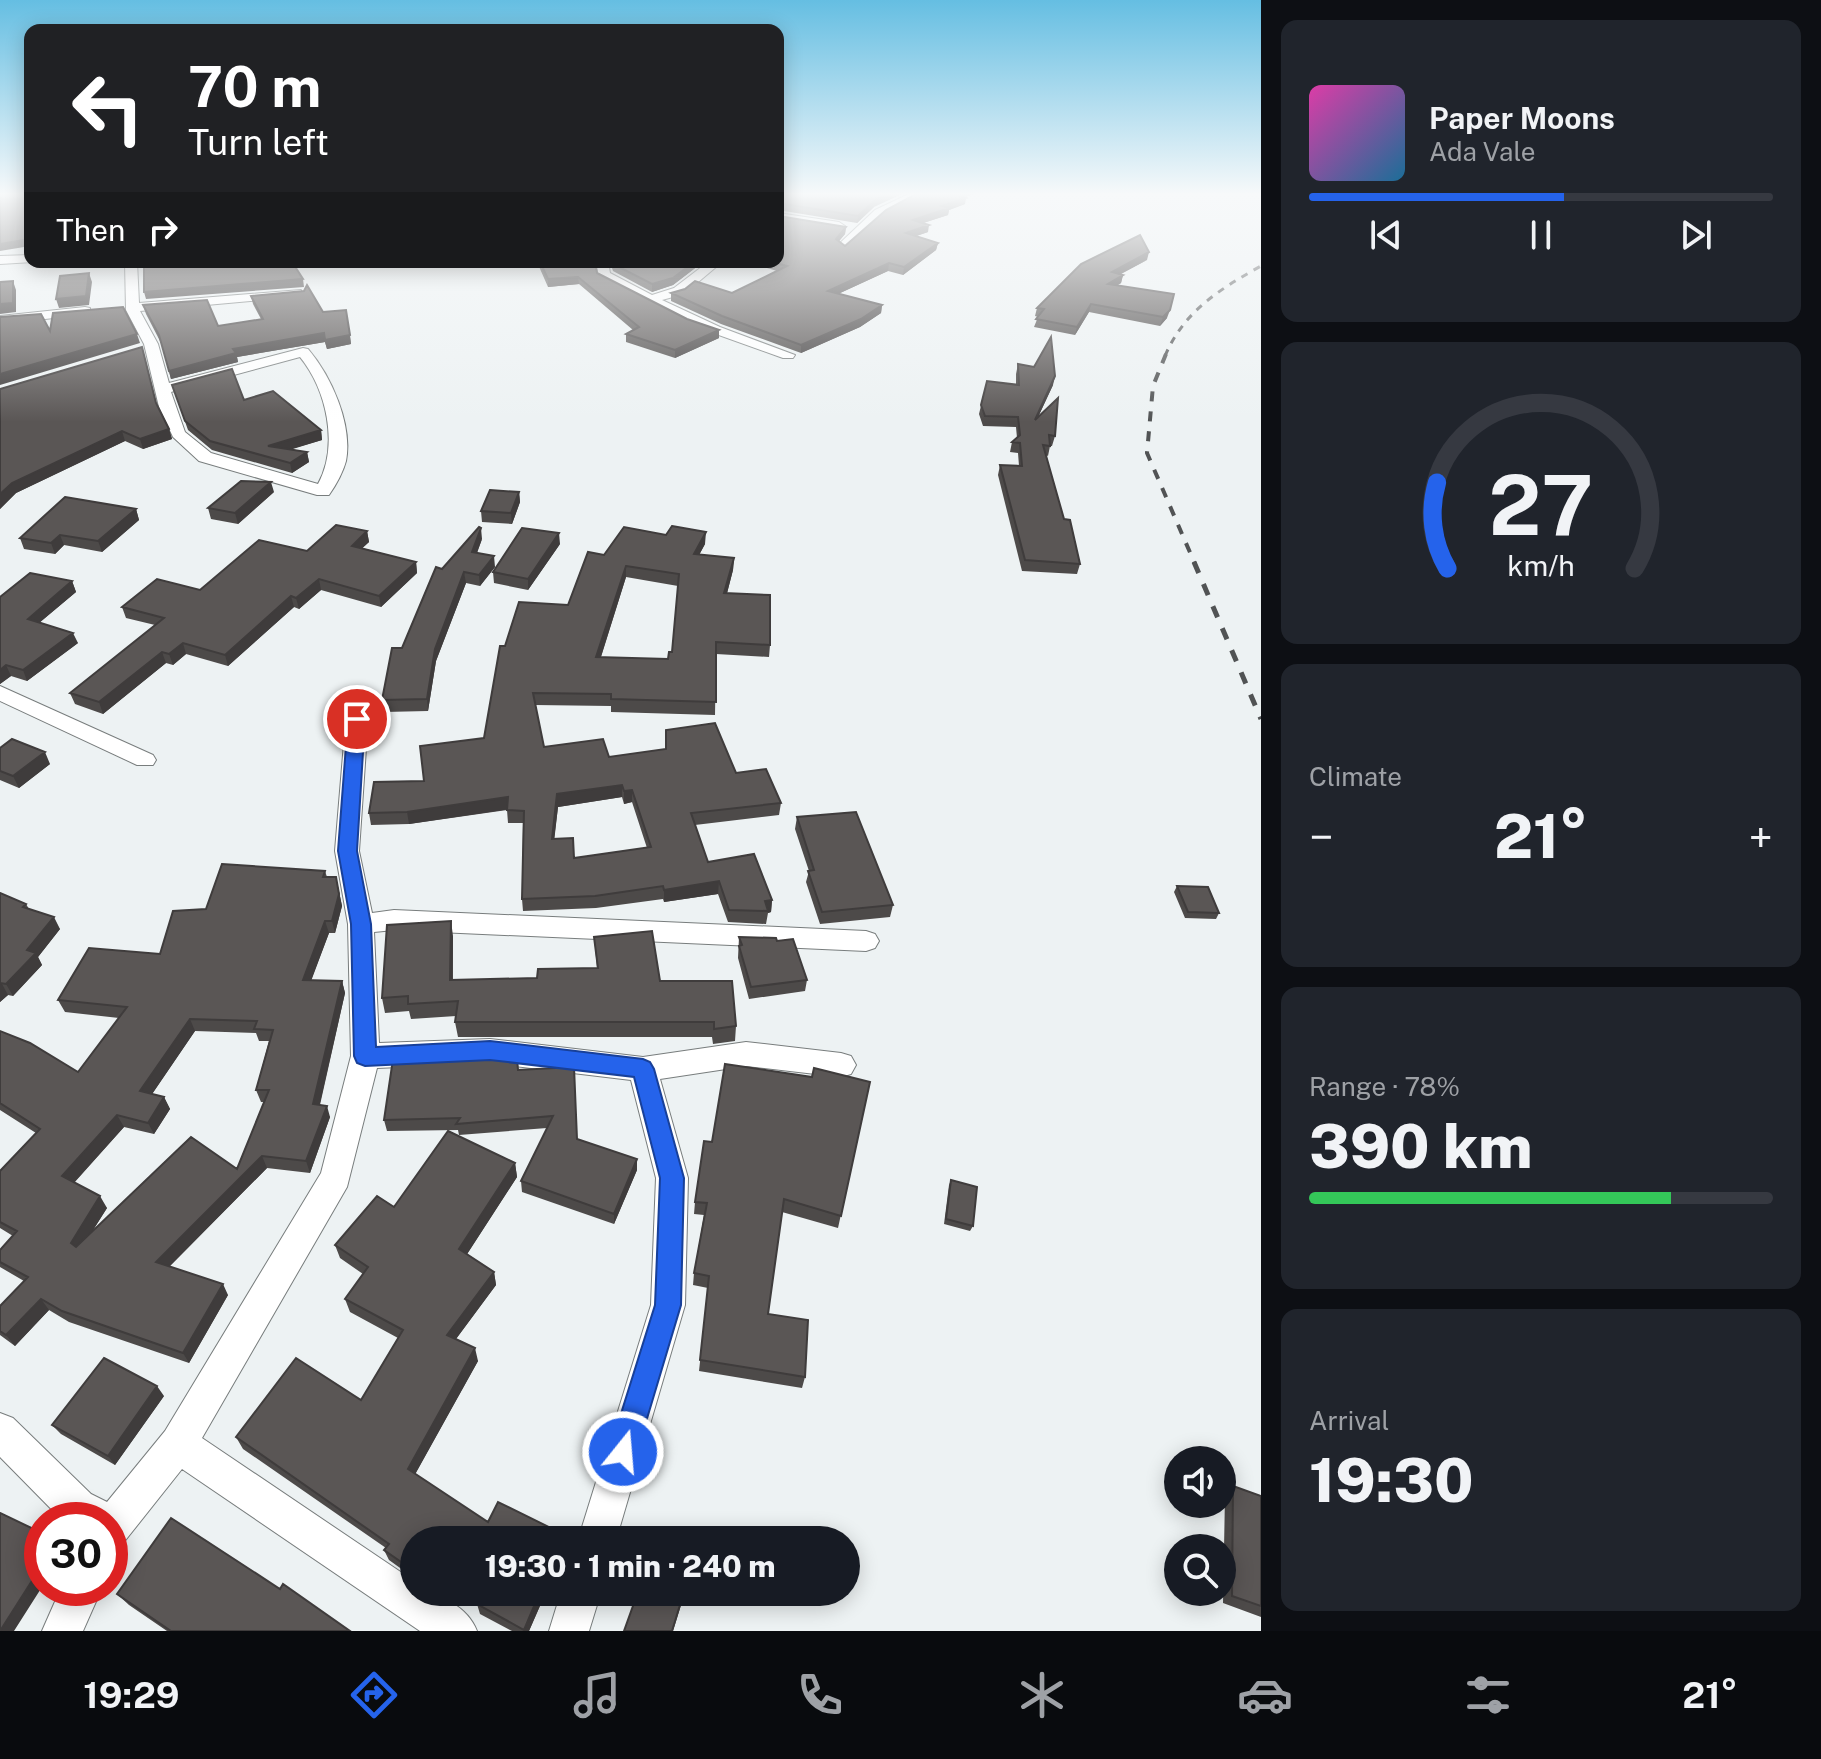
<!DOCTYPE html>
<html lang="en">
<head>
<meta charset="utf-8">
<style>
  :root { --surface:#171b24; --page:#20242c; --text:#f1f3f6; --muted:#9ea1a6; --line:#363941; --accent:#2563eb }
  body { margin:0; font-family:"Public Sans",sans-serif; background:var(--page); color:var(--text); height:100vh; display:flex; flex-direction:column; font-size:30px; white-space:nowrap }
  * { box-sizing:border-box; margin:0 }
  p { font-size:26px; color:var(--muted) }
  .icon { flex:none; width:44px; height:44px; fill:none; stroke:currentColor; stroke-width:2; stroke-linecap:round; stroke-linejoin:round }
  .map { position:relative; flex:1; overflow:hidden }
  .details { display:flex; flex-direction:column; gap:20px; padding:20px; background:#0d0f14; width:560px }
  .details>* { flex:none }
  .banner { position:absolute; left:24px; top:24px; width:760px; height:244px; border-radius:16px; box-shadow:0 4px 20px #0003; background:#202124; color:#fff; overflow:hidden }
  .buttons { position:absolute; left:1164px; top:1446px; display:grid; gap:16px }
  .buttons a { display:grid; place-items:center; width:72px; height:72px; border-radius:50%; background:var(--surface); box-shadow:0 4px 20px #0003; font-size:40px }
  .speed { position:absolute; left:24px; top:1502px; display:flex; gap:16px; font-size:40px; font-weight:700; text-align:center }
  .speed>* { display:grid; place-content:center; width:104px; height:104px; border-radius:50%; background:var(--surface); box-shadow:0 4px 20px #0003; line-height:1 }
  .speed .limit { border:12px solid #d22; background:#fff; color:#111 }
  .pin { position:absolute; display:grid; place-items:center; width:68px; height:68px; color:#fff; margin:-34px; border:4px solid #fff; border-radius:50%; box-shadow:0 2px 8px #0007 }
  .me { position:absolute; width:88px; margin:-44px; rotate:17deg; stroke-linejoin:round; filter:drop-shadow(0 0 6px #0008) }
  .turn { display:flex; align-items:center; gap:28px; height:168px; padding:0 32px; font-size:36px }
  .turn .icon { width:104px; height:104px; stroke-width:2.5 }
  .turn b { display:block; font-size:56px; line-height:68px }
  .then { display:flex; align-items:center; height:76px; padding:0 32px; background:#0003; gap:16px; font-size:30px }
  .big { font-size:60px; font-weight:800; line-height:1.1 }
  .details .card { flex:1; display:flex; flex-direction:column; justify-content:center; gap:12px; min-width:0; padding:0 28px; border-radius:16px; background:var(--page) }
  .details .dial { align-items:center; gap:0 }
  .dial svg { height:208px; overflow:visible; fill:none; stroke:var(--line); stroke-width:7; stroke-linecap:round; text-anchor:middle }
  .dial text { fill:var(--text); stroke:none }
  .song { display:flex; align-items:center; gap:24px }
  .cover { width:96px; height:96px; border-radius:12px; background:linear-gradient(135deg,hsl(320 70% 55%),hsl(200 70% 35%)) }
  .played { height:8px; border-radius:4px; background:linear-gradient(90deg,var(--accent) 55%,var(--line) 55%) }
  .keys { display:flex; justify-content:space-around; direction:ltr }
  .heat { display:flex; justify-content:space-between; align-items:center; font-size:44px; direction:ltr }
  .charge { height:12px; border-radius:6px; background:linear-gradient(90deg,#34c759 78%,var(--line) 0) }
  .trip { position:absolute; left:400px; top:1526px; width:460px; height:80px; border-radius:40px; background:var(--surface); box-shadow:0 4px 20px #0003; font-weight:800; line-height:80px; text-align:center }
  .menu { display:flex; height:128px; justify-content:space-around; align-items:center; background:#090b0e; color:var(--muted) }
  .menu .icon { width:56px; height:56px }
  .menu .active { color:var(--accent) }
  .menu b { font-size:36px; color:var(--text) }
  main { display:flex; flex:1; min-height:0 }
  .map>svg:first-child { display:block }
  .lines { fill:none; stroke-linecap:round; stroke-linejoin:round }
  .street-casing { stroke:#787d7d; stroke-width:2 }
  .street { fill:#fff; fill-rule:evenodd }
  .rail-far2 { stroke:#515354; stroke-width:3; stroke-dasharray:7 7; stroke-linecap:butt }
  .rail-far1 { stroke:#515354; stroke-width:4; stroke-dasharray:10 10; stroke-linecap:butt }
  .rail { stroke:#515354; stroke-width:5; stroke-dasharray:12 12; stroke-linecap:butt }
  .wall { fill:#4d4a49; fill-rule:evenodd }
  .shaded-wall { fill:#3f3c3c }
  .building { fill:#5a5655; stroke:#3f3c3c; stroke-width:2; fill-rule:evenodd }
  .route { fill:#2563eb; stroke:#184099; stroke-width:2 }
</style>
</head>
<body>
<main>
<div class="map">
<svg width="1261" height="1631" viewBox="0 0 1261 1631">
  <rect width="100%" height="100%" fill="#edf2f3"/>
  <g class="lines">
    <defs>
      <path id="street" d="M909 194H924L883 214 848 249H840V243L875 210Z
        M778 213 839 222 845 226 839 230 778 221Z
        M30 255V262H33L0 264V256Z
        M125 262H137L139 303 301 290V296L296 297 140 311 158 344 169 383 303 348 308 349C331 376 353 424 346 461 343 472 336 485 329 495H317L199 461 173 437 159 407 144 344 126 310ZM300 357C327 390 339 446 318 484L211 453 185 432 171 392Z
        M596 262H608L610 273 652 295 674 288 708 262H722L684 294 662 300 720 327 795 355 793 358H783L688 324 599 278Z
        M85 307 90 308V314L0 324V316Z
        M0 686 153 755 156 760 153 765H137L0 701Z
        M357 712 365 714 368 719 359 851 372 913 394 910 866 931 875 934 879 941 875 948 866 951 394 930 374 932 379 1043 490 1039 643 1057 746 1042 841 1053 851 1056 856 1065 851 1074 841 1077 746 1066 660 1079 688 1178 685 1305 616 1540H578L651 1305 656 1178 631 1080 490 1063 377 1068 347 1187 202 1438 414 1581V1592C439 1592 468 1607 477 1631H420L182 1469 124 1542 110 1547V1520H62L0 1457V1413L13 1418 91 1494 107 1502 165 1431 321 1173 351 1056 348 924 335 851 346 719 349 714Z
        M61 1588H102L83 1631H42Z
        M561 1592H601L589 1631H549Z"/>
    </defs>
    <use href="#street" class="street-casing"/>
    <use href="#street" class="street"/>
    <path class="rail-far2" d="M1165 356C1184 311 1220 289 1261 266"/>
    <path class="rail-far1" d="M1166 354 1153 386 1147 453 1195 564"/>
    <path class="rail" d="M1194 562 1261 719"/>
  </g>
  <path class="wall" d="M778 194 874 207 857 223 778 210Z
    M974 194 965 197V204L949 210 948 215 923 223 928 232 916 236 938 243 936 250 903 275 888 271 838 294 882 305 881 313 860 327 801 353 721 324 671 301V293H732L777 271 747 262H778L846 227 845 234 839 241 845 246 886 210Z
    M1147 260 1120 274 1123 275 1121 283 1116 286 1167 318 1160 326 1089 312 1075 335 1034 327 1038 317 1035 316 1037 308Z
    M537 262H595L597 273 719 338 675 358 626 342V334L633 330 579 284 548 287Z
    M610 262H703L673 285 652 292 613 271Z
    M251 296 323 312 346 310 351 344 327 349 325 342 237 357 238 362 171 379 161 343 146 314 143 305 218 326 261 319 253 304Z
    M1018 364 1053 385 1038 417 1055 436 1052 446H1050L1048 456 1046 455 1064 519 1080 564 1077 574 1022 571 998 475 1000 465 1019 466 1018 453 1010 452 1012 442 1017 438 1016 427 983 426 979 414 987 381 1016 385V374Z
    M172 385 244 400 321 430 322 440 291 449 307 452 309 462 292 473 212 450 188 430Z
    M0 389 157 405 169 429 172 439 143 449 125 441 16 493 0 509Z
    M274 492 238 524 211 519 208 508Z
    M519 492 520 502 512 524 482 522 481 511Z
    M136 509 139 520 102 552 64 545 55 554 24 549 20 538Z
    M367 531 369 542 362 548 416 562 417 573 381 607 321 590 299 609 294 607 228 666 186 654 173 665 166 663 103 714 75 704 70 693 155 625 126 618 122 607 200 590Z
    M482 539 477 553 495 567 480 586 466 583 436 661 428 711 384 712 382 700 402 648Z
    M560 544 528 590 494 583 493 572Z
    M705 544 699 555 734 558 733 570 727 593 770 645 769 657 716 654 715 715 611 712V706L535 705 544 747 609 757 736 773 781 803 779 815 695 825 708 862 772 900 771 912 768 913 766 924 728 922 718 894 664 902 663 899 596 908 523 911 522 899 523 823H508L507 810 409 824 371 825 369 813 424 781 484 738 505 646 568 605 604 555ZM626 577 678 586 672 652 668 659 601 657ZM622 797 624 804 632 802 647 848 574 858 554 839 558 807Z
    M72 581 76 592 40 622 78 643 27 681 11 676 0 684V597Z
    M0 748 50 764 19 788 0 780Z
    M797 817 893 905 890 917 820 924 806 882 809 871 795 829Z
    M325 871 327 877H336L342 906 335 933H329L311 980 342 981 345 993 320 1105 330 1117 310 1173 267 1168 169 1267 228 1295 189 1363 69 1322 49 1310 15 1346 0 1335V1306L24 1281 0 1267V1250L13 1236 0 1228V1171L36 1133 0 1110V1031L78 1072 119 1018 65 1012 58 1000 160 954 206 909ZM195 1031 256 1033 259 1041H269L256 1090 261 1102H264L237 1169 93 1230 107 1208 74 1183 124 1127 154 1134 170 1109 164 1097 152 1094Z
    M1177 886 1219 913 1216 919 1185 918 1174 892Z
    M0 893 26 904 29 909 60 929 38 957 42 965 13 996 8 995 0 1002Z
    M453 936V980L537 978 597 968 594 937 660 981 736 1026 735 1041 713 1044 712 1037H458L455 1022 456 1016 411 1019 409 1011 385 1013 382 998Z
    M739 937 777 941 807 980 805 991 749 999 738 958Z
    M519 1070 577 1139 637 1170 614 1224 522 1192 521 1181 547 1128 459 1135 458 1130 387 1131 384 1120Z
    M812 1077 870 1082 838 1228 782 1212 768 1314 805 1377 802 1388 699 1371 708 1288 693 1285 694 1273 704 1215 694 1214 695 1202 712 1142Z
    M515 1163 517 1177 467 1254 494 1272 496 1285 456 1339 478 1361 415 1474 488 1522 565 1535V1540H414V1578L389 1560 384 1550 386 1548 243 1449 236 1437 361 1400 398 1338 350 1312 345 1299 363 1274 340 1258 335 1245 394 1207Z
    M951 1180 973 1226 970 1231 944 1224 949 1185Z
    M164 1396 115 1465 61 1434 52 1425Z
    M1233 1486 1261 1496V1617L1223 1603 1225 1495Z
    M280 1589 350 1631H167L129 1605 117 1594Z
    M462 1592H546L529 1631H512L480 1614 477 1604 478 1601Z"/>
  <path class="shaded-wall" d="M888 194H902L874 207 857 223 858 216 875 200Z
    M955 194H974L953 201Z
    M966 198 965 204 949 210 948 215 911 227 913 220Z
    M929 225 928 232 905 240 906 233Z
    M846 227 845 234 835 246 836 239Z
    M30 239V246L0 251V244Z
    M938 243 936 250 903 275 904 267Z
    M1149 252 1147 260 1110 280 1112 272Z
    M694 262H703L673 285 652 292V284Z
    M889 263 888 271 827 299 828 291Z
    M89 273 92 282 89 305 59 308 56 299Z
    M1123 275 1121 283 1106 292 1108 284Z
    M578 277 579 284 548 287V279Z
    M303 279 304 287 146 299 144 292Z
    M13 281 16 290V312L0 314V304Z
    M1091 304 1089 312 1075 335 1077 327Z
    M882 305 881 313 860 327 801 353V345Z
    M1170 310 1167 318 1160 326 1163 317Z
    M719 330V338L675 358V350Z
    M324 333 350 335 351 344 327 349 325 342 237 357 238 362 171 379 169 371 233 349Z
    M137 334 140 343 0 385V374Z
    M1055 376 1053 385 1032 430 1035 420Z
    M169 429 172 439 143 449 140 439Z
    M321 430 322 440 270 456 268 446Z
    M122 431 125 441 16 493 0 509V494L12 483Z
    M307 452 309 462 292 473 290 463Z
    M271 482 274 492 238 524 235 513Z
    M519 492 520 502 512 524 511 513Z
    M136 509 139 520 102 552 98 541Z
    M481 528 482 539 473 563 472 552Z
    M367 531 369 542 354 556 352 546Z
    M706 532 705 544 693 566 694 554Z
    M559 533 560 544 528 590V579Z
    M60 535 64 545 55 554 51 543Z
    M494 556 495 567 480 586 479 575Z
    M734 558 733 570 724 605V593Z
    M416 562 417 573 381 607 379 596Z
    M626 566V577L597 669 596 657Z
    M464 572 466 583 436 661 428 711 427 699 435 649Z
    M319 579 321 590 299 609 296 598Z
    M72 581 76 592 32 629 28 619Z
    M291 596 294 607 228 666 225 655Z
    M73 633 78 643 27 681 23 670Z
    M183 643 186 654 173 665 169 654Z
    M162 652 166 663 103 714 99 702Z
    M6 665 11 676 0 684V670Z
    M45 752 50 764 19 788 13 776Z
    M622 785V797L558 807 553 851 552 839 557 794Z
    M632 790V802L624 804V791Z
    M508 797 510 809 409 824 407 812Z
    M336 877 342 906 335 933 332 921Z
    M719 881 718 894 664 902V890Z
    M772 900 771 912 768 913 765 901Z
    M54 917 60 929 38 957 42 965 13 996 6 984 27 950Z
    M325 921 329 933 307 992 303 980Z
    M451 921 453 936 452 995 450 980Z
    M342 981 345 993 317 1116 313 1104Z
    M1 982 8 995 0 1002V983Z
    M190 1019 195 1031 146 1103 140 1091Z
    M164 1097 170 1109 154 1134 148 1123Z
    M327 1106 330 1117 310 1173 306 1161Z
    M117 1115 124 1127 69 1188 62 1176Z
    M262 1156 267 1168 163 1273 156 1262Z
    M637 1159V1170L614 1224V1214Z
    M515 1163 517 1177 462 1262 459 1249Z
    M100 1196 107 1208 78 1254 71 1243Z
    M494 1272 496 1285 450 1347 447 1335Z
    M223 1284 228 1295 189 1363 183 1353Z
    M41 1299 49 1310 15 1346 6 1335Z
    M475 1348 478 1361 412 1480 408 1469Z
    M157 1386 164 1396 115 1465 108 1456Z
    M42 1565V1587L14 1631H0Z
    M540 1592H546L529 1631H524Z
    M683 1595 682 1602 673 1631H672Z"/>
  <path class="building" d="M0 194H30V239L0 244Z
    M778 194H888L875 200 858 216 779 203 778 204Z
    M916 194H955L966 198 942 206 949 208 913 220 929 225 906 233 938 243 904 267 889 263 828 291 882 305 861 319 801 345 722 316 671 293 685 289 695 281 732 293 787 266 773 262H778V216L846 227 836 239 845 246 886 210Z
    M1140 235 1149 252 1112 272 1123 275 1108 284 1174 294 1170 310 1163 317 1091 304 1077 327 1036 319 1044 309 1037 308 1081 264Z
    M144 262H292L303 279 144 292Z
    M540 262H595L597 273 687 319 719 330 675 350 626 334 639 327 578 277 548 279Z
    M612 262H694L673 278 652 284 613 264Z
    M89 273 86 296 56 299 60 276Z
    M13 281V303L0 304V282Z
    M307 285 323 312 346 310 350 335 325 340 324 333 233 349 236 353 169 371 159 335 143 305 207 300 218 326 263 319 251 296 304 291Z
    M123 307 137 334 0 374V317L41 314 50 331 53 313Z
    M1051 337 1055 376 1035 420 1058 398 1055 436 1049 435 1050 446 1043 445 1064 519 1070 520 1080 564 1025 560 1000 465 1022 466 1020 443 1012 442 1020 435 1018 417 985 416 981 405 987 381 1019 385 1018 364 1034 367Z
    M142 347 156 403 169 429 140 439 122 431 12 483 0 494V389Z
    M232 369 244 400 273 391 321 430 268 446 307 452 290 463 210 441 185 421 172 385Z
    M241 481 271 482 235 513 208 508Z
    M490 490 519 492 511 513 481 511Z
    M65 497 136 509 98 541 60 535 51 543 20 538Z
    M336 525 367 531 352 546 416 562 379 596 319 579 296 598 291 596 225 655 183 643 169 654 162 652 99 702 70 693 164 618 122 607 157 579 200 590 259 540 307 551Z
    M672 526 706 532 694 554 734 558 724 593 770 595V645L716 642V702L611 699V694L533 693 544 747 603 739 609 757 666 749V730L715 723 736 773 766 769 781 803 691 813 708 862 754 854 772 900 765 901 768 911 729 910 719 881 664 890 663 886 595 896 522 899 524 811 507 810 508 797 407 812 369 813 374 782 424 781 420 746 484 738 500 646H505L519 602 568 605 588 552 604 555 624 527 666 535ZM626 566 679 574 672 652H669L668 659 596 657ZM622 785 624 791 632 790 651 847 574 858 573 838 552 839 557 794Z
    M479 527 481 528 472 552 494 556 479 575 464 572 435 649 427 699 382 700 392 648H402L436 567 442 569Z
    M522 528 559 533 528 579 493 572Z
    M30 573 72 581 28 619 73 633 23 670 6 665 0 670V597Z
    M12 739 45 752 13 776 0 771V748Z
    M856 812 893 905 822 912 808 871 814 870 797 817Z
    M222 864 325 871 323 877H336L339 894 332 921H325L303 980 342 981 313 1104 327 1106 306 1161 262 1156 156 1262 223 1284 183 1353 62 1311 41 1299 6 1335 0 1331V1306L28 1277 0 1262V1250L17 1231 0 1222V1171L40 1129 0 1103V1031L30 1043 78 1072 127 1007 58 1000 89 948 160 954 173 911 206 909ZM190 1019 257 1021 254 1029 273 1030 256 1090H269L237 1169 191 1137 76 1247 71 1243 100 1196 62 1176 117 1115 148 1123 164 1097 140 1091Z
    M1177 886 1208 887 1219 913 1188 912Z
    M0 893 26 904 23 907 54 917 27 950 36 953 6 984 0 983Z
    M451 921 450 980 537 978 538 969 598 968 594 937 652 931 660 981H732L736 1026 714 1029V1022H455L458 1001 408 1004V996L382 998 387 925Z
    M739 937 776 938 777 941 793 939 807 980 751 987 739 946 742 945Z
    M488 1055 517 1058 518 1070 574 1067 577 1139 637 1159 614 1214 521 1181 553 1116 456 1124 460 1118 384 1120 393 1059Z
    M725 1064 812 1077 814 1068 870 1082 841 1216 784 1199 768 1314 808 1320 805 1377 700 1360 709 1276 694 1273 707 1203 695 1202 704 1141 712 1142Z
    M448 1131 515 1163 459 1249 494 1272 447 1335 475 1348 408 1469 488 1522 498 1502 565 1535 563 1540H414V1576L411 1569 384 1550 389 1544 236 1437 296 1358 361 1400 403 1330 345 1299 368 1267 335 1245 377 1196 394 1207Z
    M951 1180 977 1187 973 1226 946 1219Z
    M104 1358 157 1386 108 1456 52 1425Z
    M1233 1486 1261 1496V1606L1232 1596Z
    M0 1513 42 1533V1565L0 1631Z
    M171 1518 280 1589 283 1584 350 1631H171L117 1594Z
    M476 1592H540L524 1630 477 1604 481 1595Z
    M638 1592H677L683 1595 672 1631H624Z"/>
  <linearGradient id="sky" x2="0" y2="1"><stop stop-color="#65bee2"/><stop offset="0.46" stop-color="#f7f9fa"/><stop offset="1" stop-color="#f7f9fa" stop-opacity="0"/></linearGradient>
  <rect width="1261" height="422" fill="url(#sky)"/>
  <path class="route" d="M357 713 365 719 357 851 371 924 376 1047 490 1041 643 1059 650 1062 654 1069 684 1178 681 1305 637 1452 633 1462 623 1466 613 1462 609 1452 655 1305 660 1178 634 1077 490 1060 365 1066 357 1063 354 1056 351 924 338 851 348 719Z"/>
</svg>
<div class="buttons">
<a><svg class="icon" aria-label="sound" viewBox="0 0 24 24"><path d="M4 9h4l5-4v14l-5-4H4zM17 9q2 3 0 6"/></svg></a>
<a><svg class="icon" aria-label="search" viewBox="0 0 24 24"><circle cx="10" cy="10" r="6"/><path d="M15 15l6 6"/></svg></a>
</div>
<div class="speed"><div class="limit">30</div></div>
<div class="pin" style="left:357px;top:719px;background:#d93025"><svg class="icon" aria-label="arrive" viewBox="0 0 24 24"><path d="M6 21V4h12l-3 4 3 4H6"/></svg></div>
<svg class="me" style="left:623px;top:1452px" viewBox="-20 -20 40 40"><circle r="17" fill="#2563eb" stroke="#fff" stroke-width="3"/><path d="M0-11L8 9 0 5-8 9z" fill="#fff"/></svg>
<div class="trip">19:30 · 1 min · 240 m</div>
<div class="banner">
<div class="turn"><svg class="icon" aria-label="left" viewBox="0 0 24 24"><path d="M17 20v-9H6M10 6l-5 5 5 5"/></svg><div><b>70 m</b>Turn left</div></div>
<div class="then">Then<svg class="icon" aria-label="right" viewBox="0 0 24 24"><path d="M7 20v-9h11M14 6l5 5-5 5"/></svg></div>
</div>
</div>
<section class="details">
<div class="card">
<div class="song"><i class="cover"></i><div><b>Paper Moons</b><p>Ada Vale</p></div></div>
<div class="played"></div>
<div class="keys"><svg class="icon" aria-label="previous" viewBox="0 0 24 24"><path d="M18 5L8 12l10 7zM5 5v14"/></svg><svg class="icon" aria-label="pause" viewBox="0 0 24 24"><path d="M8 5v14M16 5v14"/></svg><svg class="icon" aria-label="next" viewBox="0 0 24 24"><path d="M6 5l10 7-10 7zM19 5v14"/></svg></div>
</div>
<div class="card dial"><svg viewBox="0 0 100 80">
<path d="M14 69A42 42 0 1 1 86 69"/>
<path d="M14 69A42 42 0 0 1 10 36" stroke="#2563eb"/>
<text x="50" y="56" font-size="32" font-weight="700">27</text>
<text x="50" y="72" font-size="11">km/h</text>
</svg></div>
<div class="card"><p>Climate</p>
<div class="heat"><a>−</a><b class="big">21°</b><a>+</a></div>
</div>
<div class="card"><p>Range · 78%</p><b class="big">390 km</b><div class="charge"></div></div>
<div class="card"><p>Arrival</p><b class="big">19:30</b></div>
</section>
</main>
<nav class="menu">
<b>19:29</b>
<svg class="icon active" aria-label="directions" viewBox="0 0 24 24"><path d="M12 3l9 9-9 9-9-9zM9 14v-3h6M13 9l2 2-2 2"/></svg>
<svg class="icon" aria-label="music" viewBox="0 0 24 24"><path d="M9 18V5l10-2v13"/><circle cx="6" cy="18" r="3"/><circle cx="16" cy="16" r="3"/></svg>
<svg class="icon" aria-label="phone" viewBox="0 0 24 24"><path d="M5 4h4l2 5-3 2q2 4 5 5l2-3 5 2v4C11 20 4 13 5 4z"/></svg>
<svg class="icon" aria-label="climate" viewBox="0 0 24 24"><path d="M12 3v18M4 7l16 10M4 17L20 7"/></svg>
<svg class="icon" aria-label="car" viewBox="0 0 24 24"><path d="M5 17H2v-5l4-1 3-4h7l3 4 3 1v5h-3M9 17h6M6 11h13"/><circle cx="7" cy="17" r="2"/><circle cx="17" cy="17" r="2"/></svg>
<svg class="icon" aria-label="filters" viewBox="0 0 24 24"><path d="M4 7h16M4 17h16"/><circle cx="9" cy="7" r="2"/><circle cx="15" cy="17" r="2"/></svg>
<b>21°</b>
</nav>
</body>
</html>
